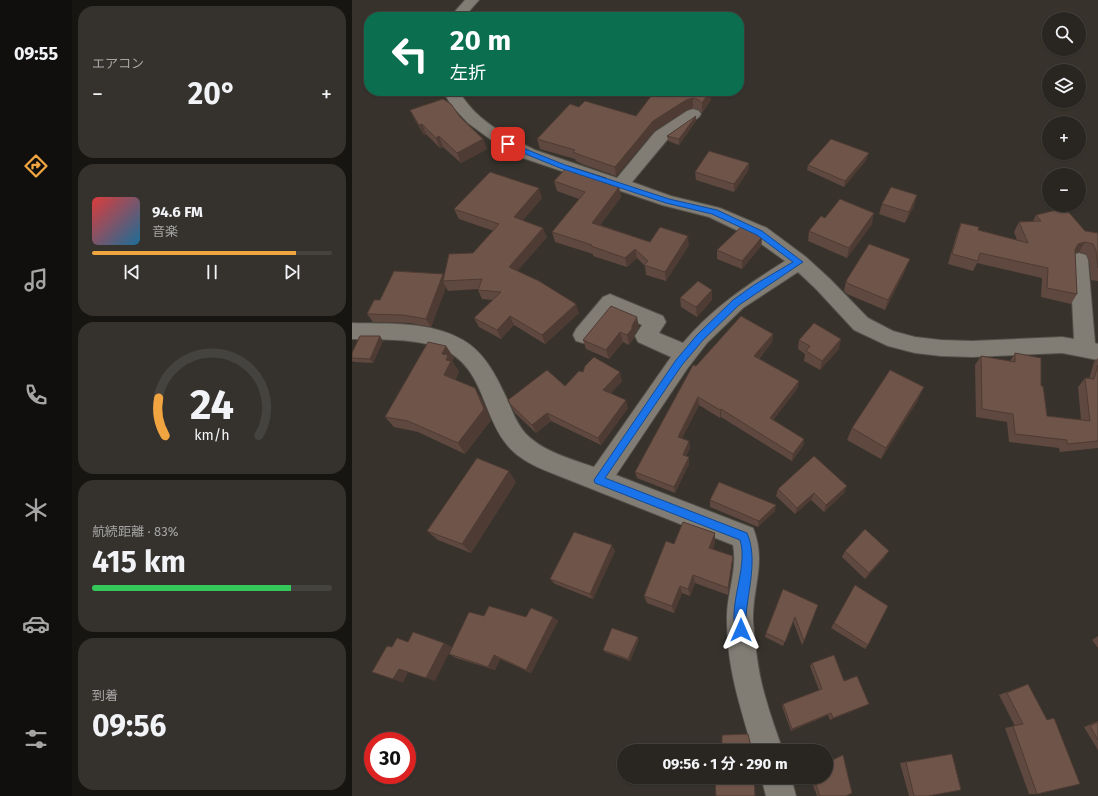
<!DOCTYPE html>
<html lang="ja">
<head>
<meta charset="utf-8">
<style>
  :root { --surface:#292621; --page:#35322e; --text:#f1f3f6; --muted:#a5a5a5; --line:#45433f; --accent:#f1a540 }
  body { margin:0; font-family:"Fira Sans","Noto Sans JP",sans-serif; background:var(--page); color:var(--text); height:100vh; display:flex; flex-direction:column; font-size:15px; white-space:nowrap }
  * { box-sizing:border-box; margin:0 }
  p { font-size:13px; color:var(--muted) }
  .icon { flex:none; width:22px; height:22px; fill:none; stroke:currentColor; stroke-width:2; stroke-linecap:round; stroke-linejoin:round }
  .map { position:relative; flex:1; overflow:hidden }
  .details { display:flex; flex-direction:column; gap:6px; padding:6px; background:#171512; width:280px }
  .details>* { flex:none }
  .banner { position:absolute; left:12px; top:12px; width:380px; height:84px; border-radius:16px; box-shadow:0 1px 3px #0004,0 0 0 1px var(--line); background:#0b6e4f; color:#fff; overflow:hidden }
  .tools { position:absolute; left:690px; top:12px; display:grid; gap:8px }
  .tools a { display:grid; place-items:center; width:44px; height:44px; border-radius:50%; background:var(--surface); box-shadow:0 1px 3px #0004,0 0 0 1px var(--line); font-size:20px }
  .speed { position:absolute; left:12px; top:732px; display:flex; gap:8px; font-size:20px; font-weight:700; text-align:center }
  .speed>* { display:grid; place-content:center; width:52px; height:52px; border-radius:50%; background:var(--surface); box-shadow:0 1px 3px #0004,0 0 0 1px var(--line); line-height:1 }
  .speed .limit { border:6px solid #d22; background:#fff; color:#111 }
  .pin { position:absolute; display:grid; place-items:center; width:34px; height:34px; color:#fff; margin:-17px; border-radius:8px; box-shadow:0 2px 6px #0006 }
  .me { position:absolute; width:44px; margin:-22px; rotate:0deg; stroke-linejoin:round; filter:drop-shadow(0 0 3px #0008) }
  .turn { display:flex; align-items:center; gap:14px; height:84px; padding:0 20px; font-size:18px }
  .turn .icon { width:52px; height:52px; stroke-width:2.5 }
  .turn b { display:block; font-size:28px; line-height:34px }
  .big { font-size:30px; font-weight:700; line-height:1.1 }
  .details .card { flex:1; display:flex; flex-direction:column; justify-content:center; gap:6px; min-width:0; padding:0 14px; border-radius:16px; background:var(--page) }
  .details .dial { align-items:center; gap:0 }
  .dial svg { height:104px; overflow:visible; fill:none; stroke:var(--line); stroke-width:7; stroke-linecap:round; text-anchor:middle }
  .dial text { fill:var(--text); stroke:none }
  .song { display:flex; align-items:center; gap:12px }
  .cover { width:48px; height:48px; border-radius:6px; background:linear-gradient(135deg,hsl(0 70% 55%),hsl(200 70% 35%)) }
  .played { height:4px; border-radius:2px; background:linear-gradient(90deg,var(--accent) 85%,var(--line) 85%) }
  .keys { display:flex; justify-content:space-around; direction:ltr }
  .heat { display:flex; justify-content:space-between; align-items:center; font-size:22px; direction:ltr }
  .charge { height:6px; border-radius:3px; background:linear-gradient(90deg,#34c759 83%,var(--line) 0) }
  .trip { position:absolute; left:265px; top:744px; width:216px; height:40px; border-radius:20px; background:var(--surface); box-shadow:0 1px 3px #0004,0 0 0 1px var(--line); font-weight:700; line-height:40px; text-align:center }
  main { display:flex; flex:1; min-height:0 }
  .menu { display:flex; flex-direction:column; width:72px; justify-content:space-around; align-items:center; background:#100f0d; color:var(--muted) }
  .menu .icon { width:28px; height:28px }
  .menu .selected { color:var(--accent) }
  .menu b { font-size:18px; color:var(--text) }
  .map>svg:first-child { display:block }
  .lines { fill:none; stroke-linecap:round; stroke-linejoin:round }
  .minor-casing { stroke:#535049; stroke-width:2 }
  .minor { fill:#817d75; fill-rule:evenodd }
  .wall { fill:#5f483f }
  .shaded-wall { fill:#4e3b33 }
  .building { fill:#6f5449; stroke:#4e3b33 }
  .route { fill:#1a73e8; stroke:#114b97 }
</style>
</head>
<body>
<main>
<nav class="menu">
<b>09:55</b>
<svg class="icon selected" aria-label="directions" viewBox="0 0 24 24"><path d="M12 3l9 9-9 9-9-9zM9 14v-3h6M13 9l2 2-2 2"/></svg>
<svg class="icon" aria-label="music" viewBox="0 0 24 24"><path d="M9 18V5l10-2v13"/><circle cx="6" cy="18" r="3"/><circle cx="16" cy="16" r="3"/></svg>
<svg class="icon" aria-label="phone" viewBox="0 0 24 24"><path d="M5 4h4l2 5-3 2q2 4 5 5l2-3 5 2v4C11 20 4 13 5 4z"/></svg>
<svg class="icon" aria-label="climate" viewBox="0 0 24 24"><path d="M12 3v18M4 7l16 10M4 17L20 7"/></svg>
<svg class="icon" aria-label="car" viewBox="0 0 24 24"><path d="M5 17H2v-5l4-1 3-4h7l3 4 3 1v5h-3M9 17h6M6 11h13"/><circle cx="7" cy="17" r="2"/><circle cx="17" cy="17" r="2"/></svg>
<svg class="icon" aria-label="filters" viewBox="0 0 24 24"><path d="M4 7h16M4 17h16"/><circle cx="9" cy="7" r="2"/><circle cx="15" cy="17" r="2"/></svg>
</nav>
<section class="details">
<div class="card"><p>エアコン</p>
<div class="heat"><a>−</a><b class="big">20°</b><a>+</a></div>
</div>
<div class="card">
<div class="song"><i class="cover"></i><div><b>94.6 FM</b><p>音楽</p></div></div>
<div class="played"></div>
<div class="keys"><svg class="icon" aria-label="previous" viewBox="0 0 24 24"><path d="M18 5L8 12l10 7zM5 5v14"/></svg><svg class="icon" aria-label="pause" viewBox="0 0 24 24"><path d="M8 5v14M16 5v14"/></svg><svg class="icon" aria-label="next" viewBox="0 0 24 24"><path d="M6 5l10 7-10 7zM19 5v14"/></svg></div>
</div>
<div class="card dial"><svg viewBox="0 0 100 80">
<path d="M14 69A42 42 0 1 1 86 69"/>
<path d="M14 69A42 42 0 0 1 9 40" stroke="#f1a540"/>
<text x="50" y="56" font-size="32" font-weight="700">24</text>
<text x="50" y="72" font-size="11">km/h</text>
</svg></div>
<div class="card"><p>航続距離 · 83%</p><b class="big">415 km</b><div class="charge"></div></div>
<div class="card"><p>到着</p><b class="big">09:56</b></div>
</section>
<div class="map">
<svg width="746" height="796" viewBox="0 0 746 796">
  <rect width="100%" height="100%" fill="#37332c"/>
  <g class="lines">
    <defs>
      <path id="minor" d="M113 0H127L112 17H98Z
        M91 91H107C123 120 154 136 183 150L265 178 303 132 335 111 341 109 347 111 349 114 347 117 315 140 280 182 319 196 368 208 415 228 454 257 478 279 516 318 541 331 563 337 589 340 620 341 710 337 722 339 718 260 720 255 727 253 734 255 736 260 743 343 746 344V360L710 353 620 357 589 356 563 353 536 346 502 330 464 289 446 272 391 308 355 343 335 369 264 475 401 528C415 562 400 588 401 621 403 646 406 672 413 696 418 715 425 733 431 751H401C388 705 375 669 375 620 374 595 386 570 381 545L197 472C180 465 163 457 152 441 128 407 130 360 82 346 57 338 27 340 0 339V323C36 324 78 321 111 340 132 352 144 375 154 397 160 410 164 423 174 434 192 452 219 459 242 467L319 357 286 342 283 336 290 325 261 312 238 341 231 343 224 341 221 335 224 329 251 297 258 294 265 297 311 316 314 322 307 333 331 343C359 309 395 285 433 261L401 238 357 217 310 205 171 158 138 139 116 123 99 105Z
        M409 777H439L444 796H414Z"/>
    </defs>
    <use href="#minor" class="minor-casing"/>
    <use href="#minor" class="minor"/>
  </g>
  <path class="wall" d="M359 91V100L350 113 347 110 341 108 335 110 302 131 264 176 230 164 224 161 223 159 188 149 185 139 227 107 284 116Z
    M58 110 108 117 131 139 135 149 109 163 91 147 88 148 74 134 72 135 63 120Z
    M344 121 327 145 316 141 315 136Z
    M515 159 492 187 455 170 456 165Z
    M397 163 396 171 382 192 344 180 343 172Z
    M254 178 255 183 267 187 269 197 248 225 298 242 337 245 314 281 294 275 293 266 285 258 275 267 241 256V254L203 242 200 232 227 199 205 191 202 181Z
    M190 198 171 220 195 237 165 271 227 313 193 344 162 325 149 339 127 327 122 318 141 300 130 299 126 290V289L96 291 94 287 79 327 57 323 21 322 15 314 28 300 91 274 92 276 121 253 142 231 107 219 102 209Z
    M530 204 562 206 553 223 527 214Z
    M684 215 733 231 746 233V281L739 280 737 260 734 254 727 252 723 253 725 294 719 304 689 297 690 278 625 263 621 271 596 264 605 233 609 223 626 230 665 240 662 232 667 222 681 221Z
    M473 218 520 224 495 258 456 241 457 231Z
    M410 237 409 246 390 269 365 259V250Z
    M554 269 533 310 495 294 492 291 494 281Z
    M328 298 360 300 345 317 329 307Z
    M287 327 282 335V338L277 345 271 342 257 359 234 349 231 340Z
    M421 334 420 342 407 359 447 381 445 389 421 420 452 439 451 446 440 461 369 417 368 418 347 405 330 438 337 441 338 448 334 456 337 457V464L323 493 285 478 283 472 344 366Z
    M447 340 487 349 468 370 452 361 453 354 446 349Z
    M31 341 21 363 2 362 0 361V353Z
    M94 346 102 358 100 361 107 372 103 380 123 388 130 400 139 420 113 454 66 432 42 427 33 417Z
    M663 353 689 386 695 416 729 420 726 387 733 378 737 379 742 362 746 358V448L708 452 707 448 657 442 655 422 624 417 623 365 629 356 658 361Z
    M270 381 259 393 276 408 249 445 199 421 184 433 163 413 158 404Z
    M566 400 529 459 495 440 500 428Z
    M164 482 119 553 86 540 75 531Z
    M426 489 492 493 472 512 459 500 443 514 424 496Z
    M358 500 423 511 406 527 358 507Z
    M363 533V542L361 549 381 556 380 565 376 595 343 583 338 596 330 593 322 613 295 603 292 596 322 544Z
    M263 551 241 599 203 584 198 579Z
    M493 551 533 557 513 579 490 557Z
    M503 585 516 645 513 649 479 628Z
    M466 605 452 641 450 645 441 621 431 646 413 637 414 633Z
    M132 616 201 617 206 621 179 673 148 659 143 670 104 658 97 654Z
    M746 636V648L740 640Z
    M287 639 278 661 253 652 251 650Z
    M460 663 513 706 478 720 476 715 439 731 430 706 431 704 467 690 458 666Z
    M676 684 685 794H677L653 728 663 726 647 695Z
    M746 721V750L732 727Z
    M600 754 576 796H557L548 763Z
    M491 755 494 796H465L458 777H474V763Z"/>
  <path class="shaded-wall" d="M359 91V100L350 113V103Z
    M341 98V108L335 110 302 131 264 176 263 167 301 121 334 100Z
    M344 116V121L327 145V139Z
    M70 124 74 134 72 135 67 125Z
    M87 136 91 147 88 148 84 138Z
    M131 139 135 149 109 163 105 153Z
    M517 153 515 159 492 187 493 181Z
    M397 163 396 171 382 192V184Z
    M254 178 256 188 251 182Z
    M267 187 269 197 242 232 240 223Z
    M187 188 190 198 166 226 162 217Z
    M565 195 562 206 553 223 557 212Z
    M522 213 520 224 495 258 497 248Z
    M191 228 195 237 161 276 157 267Z
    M336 236 337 245 314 281 313 272Z
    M410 237 409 246 390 269V261Z
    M733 242 727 252 720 254 726 244Z
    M283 249 285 258 275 267 273 258Z
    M558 259 554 269 533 310 536 300Z
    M91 274 95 281H91L94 287 79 327 74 319Z
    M360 290V300L345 317 344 307Z
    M224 304 227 313 193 344 190 335Z
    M158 316 162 325 149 339 145 330Z
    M285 317 287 327 282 335V338L277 345 275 335Z
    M268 332 271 342 257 359 254 350Z
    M421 334 420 342 402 364V356Z
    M28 336 31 341 21 363 18 359Z
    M489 339 487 349 468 370 470 361Z
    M94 346 102 358 100 361 107 372 99 386 92 375 90 354Z
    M268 372 270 381 254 398 251 390Z
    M447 381 445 389 417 426 418 418Z
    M572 387 566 400 529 459 534 448Z
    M123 388 130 400 139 420 113 454 106 443Z
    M346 397 347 405 327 444 326 437Z
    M274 400 276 408 249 445 246 438Z
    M369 409V417L368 418V410Z
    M195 413 199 421 184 433 180 425Z
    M452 439 451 446 440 461 441 454Z
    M337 441 338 448 331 462V455Z
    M337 457V464L323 493 322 487Z
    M157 471 164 482 119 553 110 544Z
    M495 486 492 493 472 512 474 505Z
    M462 493 459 500 443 514 445 508Z
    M424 505 423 511 406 527 407 521Z
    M363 533V542L358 557 357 548Z
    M260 545 263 551 241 599 238 594Z
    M537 551 533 557 513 579 517 573Z
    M381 556 380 565 376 595V588Z
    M341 575 343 583 338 596 336 589Z
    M328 586 330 593 322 613 320 606Z
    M201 617 206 621 179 673 174 670Z
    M286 637 287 639 278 661 276 659Z
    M92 643 100 647 83 681 74 678Z
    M142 655 148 659 143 670 136 667Z
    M47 669 56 672 51 683 41 679Z
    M517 704 513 706 478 720 481 718Z
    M479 713 476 715 439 731 440 729Z"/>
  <path class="building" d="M303 91H358L350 103 347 100 341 98 334 100 301 121 263 167 228 155 221 152 223 150 185 139 218 104 227 107 233 101 284 116Z
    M91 99 99 104 108 117 131 139 105 153 87 136 84 138 70 124 67 125 58 110Z
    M344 116 327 139 315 136Z
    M479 139 517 153 493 181 456 165Z
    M357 151 397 163 382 184 343 172Z
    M216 166 254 178 251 182 267 187 240 223 298 242 308 227 336 236 313 272 292 265 296 261 283 249 273 258 239 246 240 245 200 232 233 192 202 181Z
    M138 172 187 188 162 217 191 228 157 267 187 281 224 304 190 335 158 316 145 330 122 318 149 292 126 290 130 279 91 281 97 254 121 253 147 224 102 209Z
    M539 187 565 195 557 212 530 204Z
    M488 199 522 213 497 248 457 231 469 216 473 218Z
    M713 208 733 231 746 233V268L744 250 741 244 733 242 726 244 723 250 725 294 695 288 696 268 628 253 626 261 600 254 609 223 627 227 626 230 676 243 667 222 689 221 684 215Z
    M390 226 410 237 390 261 365 250Z
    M517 244 558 259 536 300 497 284 494 281Z
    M42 271 91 274 74 319 51 315 15 314 22 300H28Z
    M346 281 360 290 344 307 328 298Z
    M259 306 285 317 280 326V329L275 335 268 332 254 350 231 340Z
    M389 316 421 334 402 356 447 381 418 418 452 439 441 454 369 409 368 410 346 397 326 437 337 441 331 455 337 457 322 487 283 472 341 365 344 366Z
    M462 323 489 339 470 361 454 351 458 346 447 340Z
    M8 336H28L18 359 0 358V353Z
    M76 342 94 346 90 354 96 355 94 360 99 361 92 375 123 388 132 409 106 443 56 421 33 417Z
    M663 353 689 358V386H691L695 416 738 421 733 378 742 379 746 365V441L715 444V440L663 434 661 414 630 409 629 356 663 362Z
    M242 357 268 372 251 390 274 400 246 438 195 413 180 425 158 404 156 400 195 370 213 386 227 371 231 372 233 366Z
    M538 370 572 387 534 448 500 428Z
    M462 456 495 486 474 505 462 493 445 508 426 489Z
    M125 458 157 471 110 544 75 531Z
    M367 482 424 505 407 521 358 500Z
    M331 522 363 533 357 548 381 556 376 588 341 575 336 589 328 586 320 606 292 596 314 541 322 544Z
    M513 529 537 551 517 573 493 551Z
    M222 532 260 545 238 594 198 579Z
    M503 585 536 606 516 645 482 623Z
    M431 589 466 605 452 641 443 617 433 642 414 633Z
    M137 606 174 617 179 608 201 617 174 670 142 655 136 667 97 654 117 612 132 616Z
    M260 628 286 637 276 659 251 650Z
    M61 632 92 643 74 678 47 669 41 679 20 672 35 646 40 647 45 638 56 642Z
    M482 655 492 681 505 676 517 704 481 718 479 713 440 729 431 704 470 689 460 663Z
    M676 684 695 720 702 718 728 784 685 794 661 726 671 724 655 693Z
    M746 722V740L738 726Z
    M396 734 400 751H370V735Z
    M600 754 609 790 576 796H562L554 762Z
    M491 755 500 793 494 796H468L461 777H474V763Z
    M371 777H402L403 796H364L363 779 371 778Z"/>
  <path class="route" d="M156 142 213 165 317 199 365 210 410 231 451 262 387 305 351 340 330 365 253 478 395 533C406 558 396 590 394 616 393 622 395 628 393 634L389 636 385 634C374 608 397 567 388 540L243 483 242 480 324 360 345 335 381 300 402 285 441 262 405 235 360 214 314 203 208 168 154 146 153 144Z"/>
</svg>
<div class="tools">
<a><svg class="icon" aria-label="search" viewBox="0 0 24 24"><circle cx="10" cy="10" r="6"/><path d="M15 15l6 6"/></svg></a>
<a><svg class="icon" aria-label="layers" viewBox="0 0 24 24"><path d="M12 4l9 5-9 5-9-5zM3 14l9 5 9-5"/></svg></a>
<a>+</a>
<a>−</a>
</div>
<div class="speed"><div class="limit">30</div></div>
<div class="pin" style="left:156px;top:144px;background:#d93025"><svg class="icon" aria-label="arrive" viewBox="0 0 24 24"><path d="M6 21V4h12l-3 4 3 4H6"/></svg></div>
<svg class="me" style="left:389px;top:630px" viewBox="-20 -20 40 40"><path d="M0-17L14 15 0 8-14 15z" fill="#1a73e8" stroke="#fff" stroke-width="4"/></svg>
<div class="trip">09:56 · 1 分 · 290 m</div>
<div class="banner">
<div class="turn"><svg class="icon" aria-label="left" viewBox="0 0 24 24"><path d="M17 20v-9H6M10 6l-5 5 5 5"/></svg><div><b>20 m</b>左折</div></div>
</div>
</div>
</main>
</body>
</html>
